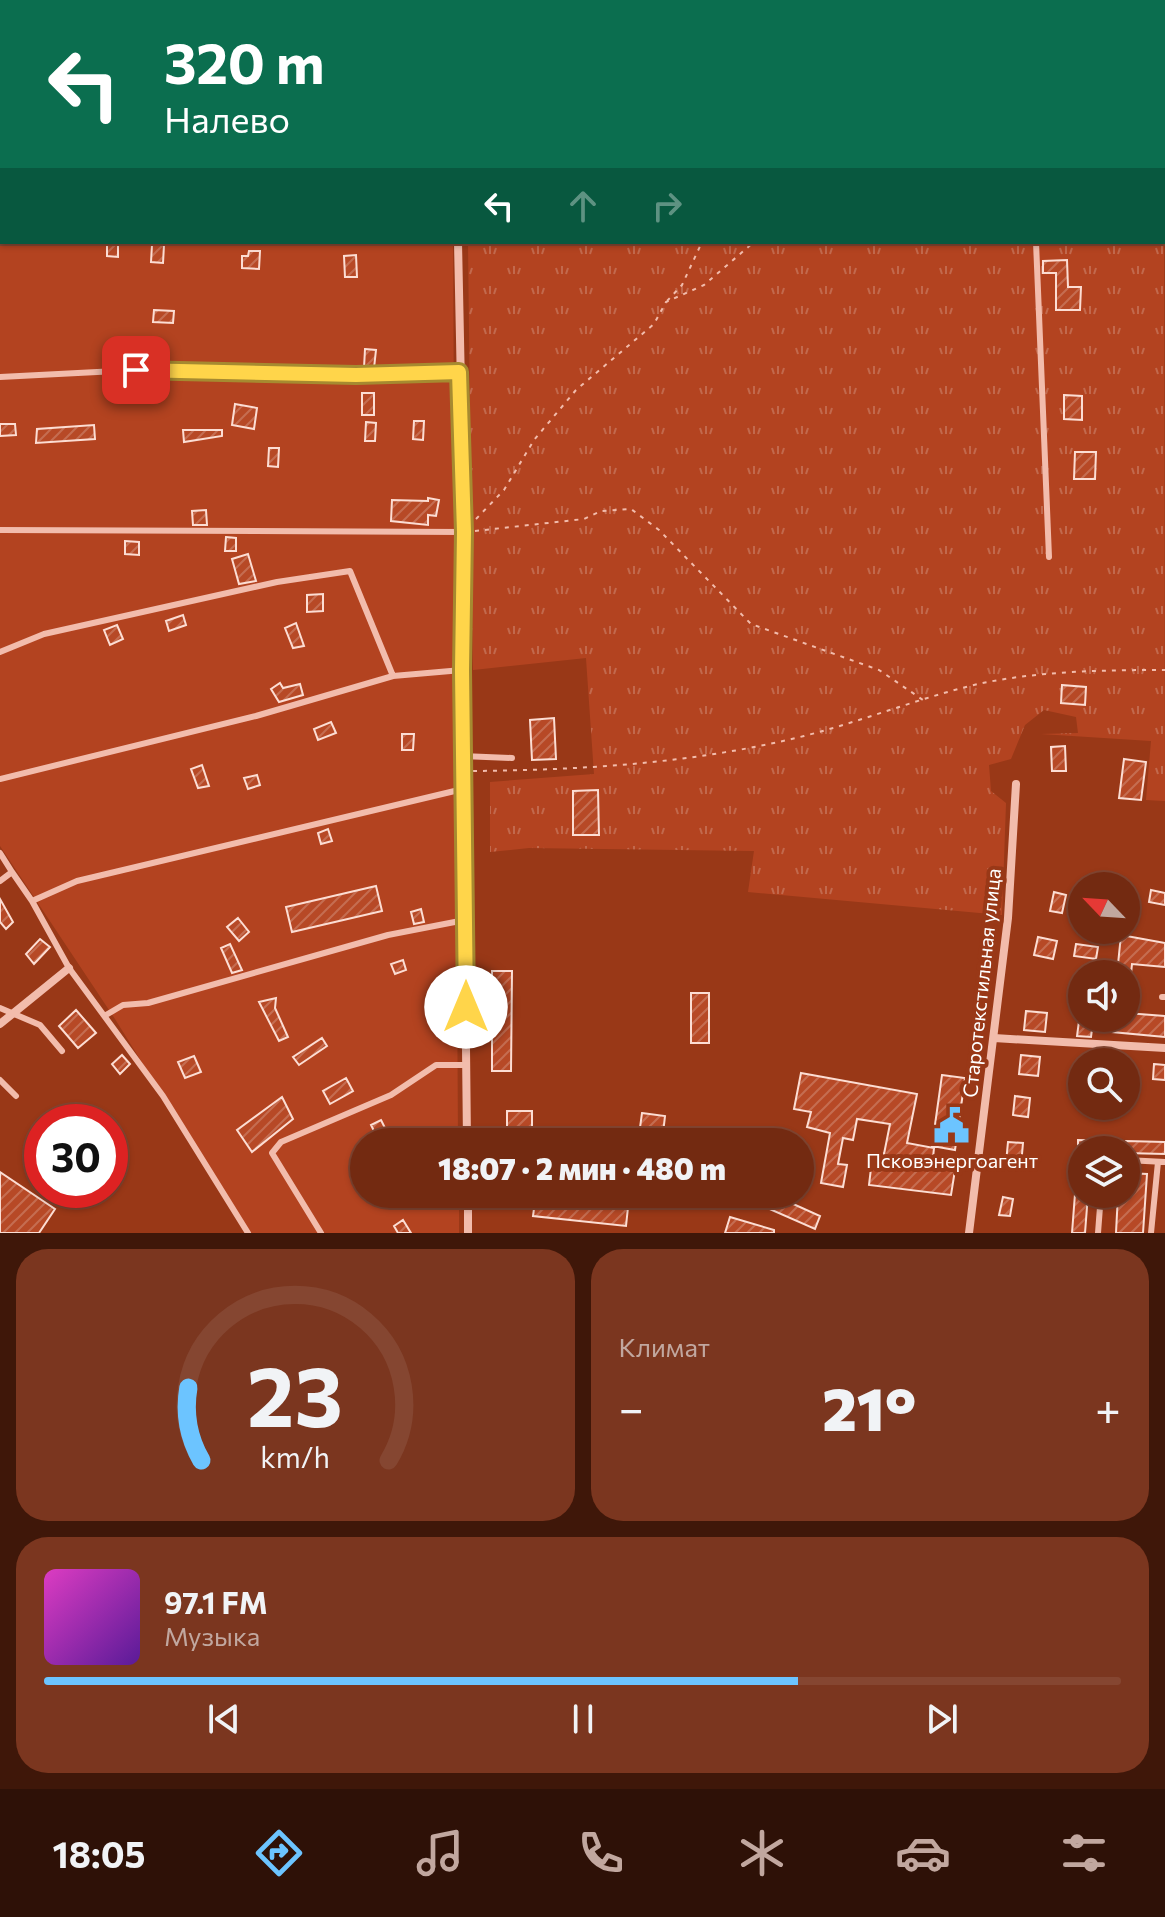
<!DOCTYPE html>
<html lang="ru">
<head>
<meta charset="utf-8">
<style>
  :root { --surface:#732a11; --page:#7b361f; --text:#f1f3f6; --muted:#c1a79f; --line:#854631; --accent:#6cc4ff }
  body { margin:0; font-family:Commissioner,sans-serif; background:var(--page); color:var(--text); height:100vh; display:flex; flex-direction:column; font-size:30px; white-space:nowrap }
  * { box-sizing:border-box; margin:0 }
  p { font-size:26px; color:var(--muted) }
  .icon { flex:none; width:44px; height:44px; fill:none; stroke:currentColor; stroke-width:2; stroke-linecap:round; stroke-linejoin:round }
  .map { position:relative; height:1233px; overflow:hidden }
  .panel { display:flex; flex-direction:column; gap:16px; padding:16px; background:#3f1709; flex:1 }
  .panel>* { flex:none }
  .hud { position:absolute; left:0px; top:0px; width:1166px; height:244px; box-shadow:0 2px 6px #0004,0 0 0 2px var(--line); background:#0b6e4f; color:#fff; overflow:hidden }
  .needle { width:52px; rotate:295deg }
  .controls { position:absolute; left:1068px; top:872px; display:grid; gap:16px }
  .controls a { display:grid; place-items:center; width:72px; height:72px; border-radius:50%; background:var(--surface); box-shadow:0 2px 6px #0004,0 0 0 2px var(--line); font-size:40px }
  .speed { position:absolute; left:24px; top:1104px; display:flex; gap:16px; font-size:40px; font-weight:700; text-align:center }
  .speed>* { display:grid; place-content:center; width:104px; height:104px; border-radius:50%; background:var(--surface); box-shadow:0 2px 6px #0004,0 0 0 2px var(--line); line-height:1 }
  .speed .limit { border:12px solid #d22; background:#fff; color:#111 }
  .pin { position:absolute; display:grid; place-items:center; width:68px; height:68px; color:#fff; margin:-34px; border-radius:16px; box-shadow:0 4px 12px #0006 }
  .me { position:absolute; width:88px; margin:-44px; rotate:0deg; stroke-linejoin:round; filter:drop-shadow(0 0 6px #0008) }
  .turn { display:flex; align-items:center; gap:28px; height:168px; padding:0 32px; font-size:36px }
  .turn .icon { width:104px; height:104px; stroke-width:2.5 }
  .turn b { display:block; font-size:56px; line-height:68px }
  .lanes { display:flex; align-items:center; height:76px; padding:0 32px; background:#0003; justify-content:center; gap:40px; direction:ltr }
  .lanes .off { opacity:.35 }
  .big { font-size:60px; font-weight:800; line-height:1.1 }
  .panel .card { flex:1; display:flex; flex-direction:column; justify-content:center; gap:12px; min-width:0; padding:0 28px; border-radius:32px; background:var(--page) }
  .panel .dial { align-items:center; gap:0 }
  .dial svg { height:208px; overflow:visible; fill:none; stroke:var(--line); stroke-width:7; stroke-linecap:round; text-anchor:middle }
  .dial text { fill:var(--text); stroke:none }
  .song { display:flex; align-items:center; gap:24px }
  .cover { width:96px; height:96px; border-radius:12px; background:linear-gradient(135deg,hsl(310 70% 55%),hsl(270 70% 35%)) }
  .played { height:8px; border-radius:4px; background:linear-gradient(90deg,var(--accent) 70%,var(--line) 70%) }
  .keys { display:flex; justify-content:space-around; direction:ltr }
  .heat { display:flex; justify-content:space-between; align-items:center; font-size:44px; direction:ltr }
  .panel .tiles { flex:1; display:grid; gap:16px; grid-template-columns:1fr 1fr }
  .card:last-child { grid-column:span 2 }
  .trip { position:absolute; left:350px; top:1128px; width:464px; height:80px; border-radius:40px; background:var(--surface); box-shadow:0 2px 6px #0004,0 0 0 2px var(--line); font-weight:800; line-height:80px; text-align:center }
  .tabs { display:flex; height:128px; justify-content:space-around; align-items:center; background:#2e1107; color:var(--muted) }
  .tabs .icon { width:56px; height:56px }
  .tabs .on { color:var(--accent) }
  .tabs b { font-size:36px; color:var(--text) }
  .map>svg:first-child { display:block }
  .grass { fill:url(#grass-tufts) }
  .green { fill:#b34320 }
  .building { fill:url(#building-hatch); stroke:#fcddd3; stroke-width:2 }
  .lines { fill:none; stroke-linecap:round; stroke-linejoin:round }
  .path { stroke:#f2bcac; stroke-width:2; stroke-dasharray:4 6; stroke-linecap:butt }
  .service { stroke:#f2bcac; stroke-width:6 }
  .minor { stroke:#f2bcac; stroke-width:8 }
  .route-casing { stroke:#a68a30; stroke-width:20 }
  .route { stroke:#ffd54a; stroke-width:14 }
  .labels { text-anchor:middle; stroke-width:8; stroke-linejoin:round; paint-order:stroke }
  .street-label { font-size:20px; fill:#fff; stroke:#993817 }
  .poi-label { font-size:20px; fill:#fff; stroke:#993817 }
</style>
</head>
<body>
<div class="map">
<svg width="1165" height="1233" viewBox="0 0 1165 1233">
  <defs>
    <pattern id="grass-tufts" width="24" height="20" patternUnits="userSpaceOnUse" patternTransform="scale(2)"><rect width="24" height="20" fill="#b34320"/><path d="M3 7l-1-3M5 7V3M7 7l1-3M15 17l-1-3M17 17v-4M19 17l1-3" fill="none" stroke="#c2694d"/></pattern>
    <pattern id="building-hatch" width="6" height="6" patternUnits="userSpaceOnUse" patternTransform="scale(2)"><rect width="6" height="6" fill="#b74926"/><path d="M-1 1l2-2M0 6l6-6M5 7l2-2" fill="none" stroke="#c56d51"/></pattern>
  </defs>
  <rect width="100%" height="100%" fill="#993817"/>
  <path class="grass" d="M465 0H879L882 2H465Z
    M1164 208 1165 801 1146 800 1151 741 1041 734 1078 733 1076 717 1044 710 1025 725 1011 759 989 765 991 791 1006 803 1002 915 748 892 754 851 529 848 490 852V782L594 774 586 658 473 670 468 242H1164Z"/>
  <path class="green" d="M0 0H451L2 2V242H453L458 1142H364V1194H459V1233H248L115 1019 0 846Z"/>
  <path class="building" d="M107 242H118V257L107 256Z
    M152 245H164L163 263 151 262Z
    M249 251H260L259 269 242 268V256H248Z
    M356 255 357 277H345L344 256Z
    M1067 260 1068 287H1081L1080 310H1056V273H1043V261Z
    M154 310 174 311 173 323 153 322Z
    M365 349 376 350 374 368H364Z
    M362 393H374V415H362Z
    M1064 395 1082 396V420L1064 419Z
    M235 404 257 408 254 429 232 425Z
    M414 421H424L423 440 413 439Z
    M366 422 376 423 375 441H365Z
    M0 424H15L16 435 0 436Z
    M94 425 95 439 36 443 37 429Z
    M183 430H222V436L184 442Z
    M269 448H279L278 467 268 466Z
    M1075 452H1096L1095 479H1074Z
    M428 498 439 500 436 516 428 515V525L391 521 392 500 428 501Z
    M206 510 207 525H193L192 511Z
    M226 537 236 538V551H225Z
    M125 541 139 542V555L125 554Z
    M248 554 256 581 239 584 232 559Z
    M323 594V611L307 612V595Z
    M183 615 186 625 169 631 166 621Z
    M296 623 304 646 293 648 285 628Z
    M117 625 123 639 110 645 104 630Z
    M280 683 283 688 300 684 303 695 279 702 271 689Z
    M1062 685 1086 687 1085 705 1061 703Z
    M554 718 556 759 532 760 530 720Z
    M331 722 336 733 318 740 314 729Z
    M402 734H414L413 750H402Z
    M1065 746 1066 771H1052L1051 747Z
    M1124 759 1146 762 1141 800 1119 798Z
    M202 765 209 786 198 788 191 769Z
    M257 775 260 785 248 789 244 778Z
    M598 790 599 835H573V791Z
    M328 829 332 841 321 844 318 833Z
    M376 886 382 911 292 932 286 907Z
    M1151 890 1165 893V905L1149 902Z
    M1054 892 1066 895 1062 913 1050 911Z
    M0 899 13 922 6 929 0 922Z
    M421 909 424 922 414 924 411 912Z
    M238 918 249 932 239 941 227 927Z
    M1121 935 1165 943V967L1132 964 1131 974H1117Z
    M1038 937 1057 941 1053 959 1034 955Z
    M40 939 50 947 34 964 26 954Z
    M230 944 242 970 232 973 221 948Z
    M1076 944 1098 947 1096 959 1074 956Z
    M403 960 406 970 395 974 391 964Z
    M492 971H512L511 1071H492Z
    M691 993H709V1043H691Z
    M276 998 275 1008 288 1037 279 1041 259 1002Z
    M76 1010 96 1033 78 1048 59 1026Z
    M1026 1011 1047 1013 1045 1032 1024 1030Z
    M1126 1013 1165 1016V1037L1112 1032 1113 1018H1126Z
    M1079 1021 1093 1022 1091 1037 1077 1036Z
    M322 1038 327 1046 299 1065 293 1057Z
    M122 1055 130 1064 120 1074 112 1064Z
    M1021 1055 1040 1057 1038 1076 1019 1074Z
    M194 1056 201 1072 185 1078 178 1062Z
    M1154 1064 1165 1065V1080L1153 1079Z
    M801 1073 917 1094 907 1143 934 1148 932 1167 955 1170 951 1195 869 1185 873 1152 884 1154 890 1124 857 1119 853 1140 843 1138 838 1164 847 1165 843 1187 821 1183 830 1133 807 1127 811 1112 794 1109Z
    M942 1075 965 1078 955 1150 932 1146Z
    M346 1078 353 1091 330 1104 323 1091Z
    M1015 1096 1030 1098 1028 1117 1013 1115Z
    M282 1097 293 1119 252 1152 237 1130Z
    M507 1111H532V1142H507Z
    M642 1113 665 1116 662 1142H638Z
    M381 1120 386 1130 376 1135 371 1125Z
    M1078 1140 1110 1141V1150H1078Z
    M1126 1141 1165 1142V1154L1126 1153Z
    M1008 1142 1023 1143 1021 1165 1006 1163Z
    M0 1172 55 1209 39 1233H0Z
    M1126 1173 1147 1174 1143 1233H1116L1118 1194H1126Z
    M536 1194 629 1198 626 1226 533 1216Z
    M771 1194 820 1216 815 1229 765 1207Z
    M1075 1194H1088L1085 1233H1072Z
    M1003 1197 1013 1199 1010 1216 999 1215Z
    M730 1217 774 1230V1233H725Z
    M403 1220 411 1233H398L394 1226Z"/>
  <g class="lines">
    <path class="path" d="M829 2 830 0
      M667 301 682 285 702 242
      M476 519 504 490 534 440 576 390 654 324 666 302 704 285 754 242
      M475 531 584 519 601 511 631 509 659 530 751 624 879 670 923 700
      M473 771C584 770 696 763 804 736 863 721 919 698 978 684 1038 671 1104 670 1165 670"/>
    <path class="service" d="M1131 0 1132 2
      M0 66H2
      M0 239H2
      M1036 242 1049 557
      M0 377 136 370 356 375 459 372
      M0 530 464 532
      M0 652 44 634 277 582 350 571 393 676
      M462 756 512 758
      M0 779 256 716 393 676 462 670
      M0 853 12 872 0 881
      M12 872 32 901 77 881 463 789
      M32 901 69 968 163 1096 248 1233
      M1162 997H1165
      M0 1008 40 1025 62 1051
      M106 1015 123 1005 148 1003 388 935 465 920
      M0 1080 16 1096
      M1126 1160 1165 1162
      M321 1233 272 1153 281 1142 391 1095 436 1065H466
      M1098 1233 1101 1194
      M1151 1233 1158 1162"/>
    <path class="minor" d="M455 0V2
      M458 242 464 532 462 670 467 1142
      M0 1024 69 968
      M994 1038 1165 1048
      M468 1194V1233
      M969 1233 1008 918 1016 784"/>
  </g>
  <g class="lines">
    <defs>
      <path id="route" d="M136 370 356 375 459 372 464 532 462 670 466 1007"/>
    </defs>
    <use href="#route" class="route-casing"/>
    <use href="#route" class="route"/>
  </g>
  <defs>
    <symbol id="civic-bare" viewBox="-9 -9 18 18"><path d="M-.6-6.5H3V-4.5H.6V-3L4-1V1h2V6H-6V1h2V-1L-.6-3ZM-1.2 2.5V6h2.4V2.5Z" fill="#6cc4ff" stroke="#993817" stroke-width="2.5" paint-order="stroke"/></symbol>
  </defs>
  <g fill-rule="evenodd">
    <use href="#civic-bare" x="926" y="1100" width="51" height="51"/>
  </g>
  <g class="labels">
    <g class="street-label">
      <text transform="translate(982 983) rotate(-84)" y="7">Старотекстильная улица</text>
    </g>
    <g class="poi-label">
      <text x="952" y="1168">Псковэнергоагент</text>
    </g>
  </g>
</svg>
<div class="controls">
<a><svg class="needle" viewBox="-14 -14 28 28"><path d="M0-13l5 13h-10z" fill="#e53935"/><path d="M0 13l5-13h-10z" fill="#c1a79f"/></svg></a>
<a><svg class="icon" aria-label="sound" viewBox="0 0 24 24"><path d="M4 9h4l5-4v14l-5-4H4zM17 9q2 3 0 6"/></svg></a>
<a><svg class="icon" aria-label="search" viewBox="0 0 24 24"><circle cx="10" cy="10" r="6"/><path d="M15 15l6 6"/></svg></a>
<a><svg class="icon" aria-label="layers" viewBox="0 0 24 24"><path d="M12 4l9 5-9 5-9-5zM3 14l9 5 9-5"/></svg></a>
</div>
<div class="speed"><div class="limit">30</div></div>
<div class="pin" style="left:136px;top:370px;background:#d93025"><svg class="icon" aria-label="arrive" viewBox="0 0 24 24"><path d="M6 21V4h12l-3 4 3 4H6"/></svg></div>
<svg class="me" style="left:466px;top:1007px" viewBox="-20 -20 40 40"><circle r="19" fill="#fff"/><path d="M0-13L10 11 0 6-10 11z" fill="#ffd54a"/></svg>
<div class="trip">18:07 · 2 мин · 480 m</div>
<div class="hud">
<div class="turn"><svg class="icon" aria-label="left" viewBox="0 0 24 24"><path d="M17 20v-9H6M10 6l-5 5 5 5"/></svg><div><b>320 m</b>Налево</div></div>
<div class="lanes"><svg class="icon" aria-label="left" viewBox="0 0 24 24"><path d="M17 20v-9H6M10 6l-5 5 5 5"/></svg><svg class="icon off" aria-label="ahead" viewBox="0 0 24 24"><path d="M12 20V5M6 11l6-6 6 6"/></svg><svg class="icon off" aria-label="right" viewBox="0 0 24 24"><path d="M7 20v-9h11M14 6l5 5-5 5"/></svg></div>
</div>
</div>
<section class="panel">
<div class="tiles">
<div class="card dial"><svg viewBox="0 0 100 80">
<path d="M14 69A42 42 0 1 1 86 69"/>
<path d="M14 69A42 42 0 0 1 9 41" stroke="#6cc4ff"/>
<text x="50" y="56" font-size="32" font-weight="700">23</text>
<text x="50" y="72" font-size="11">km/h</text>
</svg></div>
<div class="card"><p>Климат</p>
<div class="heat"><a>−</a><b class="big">21°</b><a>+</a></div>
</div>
<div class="card">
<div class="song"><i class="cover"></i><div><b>97.1 FM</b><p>Музыка</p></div></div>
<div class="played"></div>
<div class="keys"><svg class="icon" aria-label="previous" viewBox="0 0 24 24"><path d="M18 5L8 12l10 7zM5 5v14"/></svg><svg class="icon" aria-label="pause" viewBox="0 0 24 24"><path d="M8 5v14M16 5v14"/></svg><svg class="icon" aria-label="next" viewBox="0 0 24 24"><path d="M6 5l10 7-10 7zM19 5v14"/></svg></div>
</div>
</div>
</section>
<nav class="tabs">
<b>18:05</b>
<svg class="icon on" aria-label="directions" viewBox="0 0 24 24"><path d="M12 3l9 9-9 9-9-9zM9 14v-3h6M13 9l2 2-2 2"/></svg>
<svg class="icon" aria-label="music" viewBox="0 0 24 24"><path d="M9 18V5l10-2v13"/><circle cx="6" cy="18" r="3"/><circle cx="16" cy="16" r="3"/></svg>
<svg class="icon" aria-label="phone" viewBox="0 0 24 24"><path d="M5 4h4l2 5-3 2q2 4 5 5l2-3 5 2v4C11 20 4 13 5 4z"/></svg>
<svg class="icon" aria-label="climate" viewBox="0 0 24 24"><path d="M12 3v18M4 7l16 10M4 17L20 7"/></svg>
<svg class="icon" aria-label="car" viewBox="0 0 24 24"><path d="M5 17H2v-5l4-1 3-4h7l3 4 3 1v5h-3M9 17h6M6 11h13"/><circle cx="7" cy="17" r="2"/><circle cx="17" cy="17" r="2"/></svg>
<svg class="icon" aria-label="filters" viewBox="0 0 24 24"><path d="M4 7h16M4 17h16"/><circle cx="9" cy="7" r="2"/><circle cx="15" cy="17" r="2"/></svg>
</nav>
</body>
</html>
